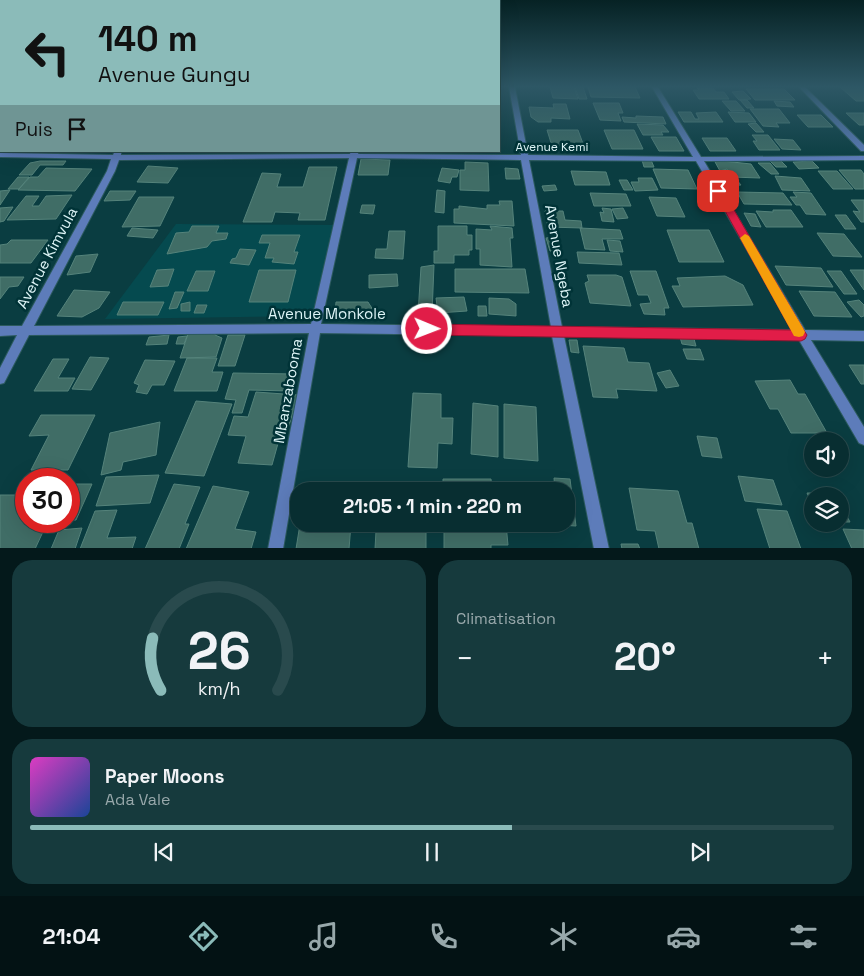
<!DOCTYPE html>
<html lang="fr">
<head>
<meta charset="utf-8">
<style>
  :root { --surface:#082e31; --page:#163a3d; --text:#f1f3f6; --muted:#98a8ab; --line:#294a4d; --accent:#8bbbb9 }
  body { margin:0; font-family:"Space Grotesk",sans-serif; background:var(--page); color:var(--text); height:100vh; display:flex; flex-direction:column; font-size:19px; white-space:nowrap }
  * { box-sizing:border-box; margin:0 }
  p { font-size:16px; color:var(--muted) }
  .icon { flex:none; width:28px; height:28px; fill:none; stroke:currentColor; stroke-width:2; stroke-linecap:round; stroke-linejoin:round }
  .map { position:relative; height:548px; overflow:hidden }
  .details { display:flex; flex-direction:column; gap:12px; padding:12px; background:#04191b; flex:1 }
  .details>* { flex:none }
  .guide { position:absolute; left:0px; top:0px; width:500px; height:152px; box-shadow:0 5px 20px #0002,0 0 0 1px var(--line); background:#8bbbb9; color:#111; overflow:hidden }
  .controls { position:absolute; left:804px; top:432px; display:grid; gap:10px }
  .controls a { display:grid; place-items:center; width:45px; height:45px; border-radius:50%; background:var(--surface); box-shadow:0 5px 20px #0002,0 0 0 1px var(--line); font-size:25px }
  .speed { position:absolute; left:15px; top:468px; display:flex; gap:10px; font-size:25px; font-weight:700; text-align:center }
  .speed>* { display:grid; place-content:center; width:65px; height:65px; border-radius:50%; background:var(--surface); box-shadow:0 5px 20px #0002,0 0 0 1px var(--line); line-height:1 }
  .speed .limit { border:8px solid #d22; background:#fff; color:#111 }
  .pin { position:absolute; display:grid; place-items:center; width:42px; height:42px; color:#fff; margin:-21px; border-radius:10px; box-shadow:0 2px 8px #0006 }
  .me { position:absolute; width:55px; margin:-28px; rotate:91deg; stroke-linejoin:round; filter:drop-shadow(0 0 4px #0008) }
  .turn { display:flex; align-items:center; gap:18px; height:105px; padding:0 15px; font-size:22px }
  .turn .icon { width:65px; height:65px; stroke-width:2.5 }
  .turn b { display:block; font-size:35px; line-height:42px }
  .then { display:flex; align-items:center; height:48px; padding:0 15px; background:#0003; gap:10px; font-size:19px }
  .big { font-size:38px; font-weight:700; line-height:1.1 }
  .details .widget { flex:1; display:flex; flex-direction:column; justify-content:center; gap:8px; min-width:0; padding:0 18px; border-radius:20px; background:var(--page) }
  .details .dial { align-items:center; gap:0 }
  .dial svg { height:130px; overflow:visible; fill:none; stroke:var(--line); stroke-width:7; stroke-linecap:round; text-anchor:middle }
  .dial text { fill:var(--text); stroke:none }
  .song { display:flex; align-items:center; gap:15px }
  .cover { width:60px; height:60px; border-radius:8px; background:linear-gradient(135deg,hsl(310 70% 55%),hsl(220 70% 35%)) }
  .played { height:5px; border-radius:2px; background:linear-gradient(90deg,var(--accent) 60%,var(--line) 60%) }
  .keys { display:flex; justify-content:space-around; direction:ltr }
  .heat { display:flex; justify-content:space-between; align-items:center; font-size:28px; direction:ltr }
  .details .tiles { flex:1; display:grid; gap:12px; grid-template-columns:1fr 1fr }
  .widget:last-child { grid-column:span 2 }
  .trip { position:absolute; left:290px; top:482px; width:285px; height:50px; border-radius:20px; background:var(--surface); box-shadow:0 5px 20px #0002,0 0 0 1px var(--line); font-weight:700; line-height:50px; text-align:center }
  .dock { display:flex; height:80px; justify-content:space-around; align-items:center; background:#031214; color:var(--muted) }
  .dock .icon { width:35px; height:35px }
  .dock .on { color:var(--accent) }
  .dock b { font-size:22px; color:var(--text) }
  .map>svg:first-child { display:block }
  .built { fill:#054a4f }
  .building { fill:#406d66; stroke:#55837b }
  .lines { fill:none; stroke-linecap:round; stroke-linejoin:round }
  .minor-casing { stroke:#2c5a5e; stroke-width:2 }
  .minor { fill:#5d7cba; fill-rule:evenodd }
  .route { fill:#e11d48; stroke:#92132f }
  .slow { fill:#f59e0b }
  .labels { text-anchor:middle; stroke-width:5; stroke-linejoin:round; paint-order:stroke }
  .far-street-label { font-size:12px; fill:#ddf5f7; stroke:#003337 }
  .street-label { font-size:15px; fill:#ddf5f7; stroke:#003337 }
</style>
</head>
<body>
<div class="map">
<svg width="864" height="549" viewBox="0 0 864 549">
  <rect width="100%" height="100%" fill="#0a3d41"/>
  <path class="built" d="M176 224 335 225 315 316 105 319Z"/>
  <path class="building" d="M550 87H574L578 99 553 98Z
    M575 87H583L587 99H579Z
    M588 87H635L640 98 591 97Z
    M840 87H862L864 89V101H856Z
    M697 88H713L716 92H724L729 99H699L693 90H699Z
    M746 89H784L795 100H755Z
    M743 91 751 99 739 100 732 92Z
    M740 100H747L754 108H747Z
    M722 101H736L745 111H731Z
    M774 101 790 102 794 107 777 106Z
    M593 103H619L623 113H618L621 121 600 120Z
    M553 104H566L570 119 551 118V122H538L531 117 529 107 554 108Z
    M750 109H779L790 123H776L779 127 763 126Z
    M678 112H691L695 119H699L696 113 716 112 723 122H684Z
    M728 112 749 113 756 122H735Z
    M846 113H864V125H859Z
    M797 115H821L833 127H808Z
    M636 116 663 117 666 124 624 122 622 117 636 118Z
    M756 123 764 132H756L748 124Z
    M637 124 663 125 669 132H661L663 135H643Z
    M547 130H578L585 149H576L574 146H552Z
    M604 130H634L643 149H612Z
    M752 135H768L780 150H759L753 141H757Z
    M651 137H676L684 151H659Z
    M702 138H727L736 151H710Z
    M774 139 793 140 801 150 782 149Z
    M361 159 390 160 388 175H358Z
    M642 160H651L654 167H644Z
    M714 160 751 164 760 178 731 177 727 169 720 171Z
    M769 160H780L787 167H776Z
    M40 161H66L63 165H40L32 175H19L30 163Z
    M812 161 819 168 799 169 793 162Z
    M465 162 488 163 489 191 460 190V170H465Z
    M758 163H770L779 174H771Z
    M148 166 178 168 168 183 137 182Z
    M309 167H337L325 220H298L300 213 275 212 272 222H243L262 173 281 174 277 187H303Z
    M46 168 92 169 75 191 18 190 30 177H38Z
    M442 168 459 170 457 177H452L450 183 438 181Z
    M505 168 518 169 520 179H506Z
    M653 169 688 170 697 189 661 188Z
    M839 170H861L864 174V189H855Z
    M571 171 606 172 610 185H575Z
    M818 171H837L853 189H833Z
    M775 176 801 178 810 191 782 190Z
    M18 177H29L19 189H8Z
    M638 178H652L658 190 635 191 631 182H639Z
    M723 179H736L741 185 728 186Z
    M619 180H627L633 190H624Z
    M555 185 557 190 544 191 542 186Z
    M10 190 0 205V191Z
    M437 190 445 191 444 213 435 212Z
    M110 191H136L130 200 104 201Z
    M737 192 783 193 792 205 744 204Z
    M793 192 811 193 826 215 806 214 800 205H796L790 197H797Z
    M590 193 626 194 631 206H594Z
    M72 195 56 219 7 220 26 196H39L32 206H39L46 196Z
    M139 197H174L160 226 122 227Z
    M649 197 676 198 685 217 657 216Z
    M851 200H864V222H861L853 211 860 212Z
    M499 201H512L514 226 454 223V209H459V206L487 209V205H500Z
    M362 205H375L373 214 360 213Z
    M13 207 4 221 0 222V208Z
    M602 208 611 209 614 222 602 221 600 212 604 213Z
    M623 208 628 218 617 219 612 209Z
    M773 210H791L803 227H766L756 211 773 212Z
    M545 211H563L565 220 581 221 582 228 548 227Z
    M744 213 755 214 761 227 751 226Z
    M835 215H846L856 229H845Z
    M192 226H219L216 233H228L226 239 212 241 207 247 167 254 176 233 189 232Z
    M438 226H467V235H472V250H469V255H454V263H434V251H438Z
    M490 226 512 228 513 238H510L512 267 480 265V249H476V229L492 230Z
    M132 228 158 230 153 238 127 236Z
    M580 228 620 230 623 239H602L605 250 585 249Z
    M667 230H709L724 262H679Z
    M389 231H405L403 259 375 258 376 249H387Z
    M817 233 844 234 862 257 833 256Z
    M262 235H300L294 252H298L294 264 272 262 274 258H265L270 243H259Z
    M554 237 558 251H550L546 238Z
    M11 240H48L31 263H0V245L7 244Z
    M607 240 620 241 623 252 610 251Z
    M240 249 256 250 249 265 230 263 232 259 236 258Z
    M577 252 619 253 622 265 579 263Z
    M98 254 90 272 67 275 76 256Z
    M434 265 432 314H418L421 267Z
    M775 266 821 268 833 287 786 285Z
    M174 269 168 286 150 287 157 270Z
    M455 269H525L529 293 455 292Z
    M259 270H296L288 302H249Z
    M850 270H864V290Z
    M196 271H215L208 291H187Z
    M630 271H656L669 308H664L665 315 644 314 640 304 651 303 648 295H638Z
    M827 271H841L857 294H844Z
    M397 274 398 286 369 288V275Z
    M587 275H616L622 277 631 306 590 303 585 283 589 281Z
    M725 276 743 285 753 305 683 307 672 286H680L677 278Z
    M0 277H24L18 286 9 287 0 299Z
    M74 290 110 292 99 308 82 317 57 316Z
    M799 291 835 292 852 317 814 316Z
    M175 292H184L177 308 169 309Z
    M464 297 467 311 438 313 436 298Z
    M489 298 509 299 516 304V316L489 314Z
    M859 300 864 305V316L861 317 847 302Z
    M123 302H164L158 315H117Z
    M190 302V311H181V304Z
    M336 302H368L375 313H335Z
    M197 305H207L204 313H194Z
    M478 306H486L487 316H478Z
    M189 331H215V335L222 338 216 357 180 358Z
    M169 335 167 344 146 345 149 337Z
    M228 335H245L235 366H218Z
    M187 336 184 344H176L178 337Z
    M680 337 694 339 696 346 682 344Z
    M569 340H577L579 353 571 352Z
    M583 346 624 348 628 362 649 363 657 391 616 389 618 398 593 397Z
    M683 349H700L704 360 687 359Z
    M90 357 109 358 91 390 72 389Z
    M187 358H217L212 372H223L217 391H174Z
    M53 359H69L58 378H75L68 391H34Z
    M145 360 175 361 164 385H152L147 394 136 392 139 385 134 383Z
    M849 365H864V384H861Z
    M670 370 679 386 666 388 657 373Z
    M233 373 294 374 290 391 249 390 242 413H232L236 400 225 399Z
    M790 380 798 394H805L827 433H791L778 409H770L755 381Z
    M256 392 298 395 288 429H282L272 465 238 463 246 436 228 435 234 416 248 417Z
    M413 393 441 394V418H453L452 444 438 443 437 468 408 467Z
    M196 401 232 404 204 476 165 473Z
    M473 403 498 406V457L471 454Z
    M504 404 536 407 538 461 504 458Z
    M41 415H95L68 470H31L49 435 29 436Z
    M160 422 156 455 123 462 121 470 101 475 110 433Z
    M697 436 717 438 722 458 702 456Z
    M159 475 150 503 96 506 106 477Z
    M738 476 773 480 782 505 745 501Z
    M554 478 570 479 576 526 559 525 566 524V491H555Z
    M443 479H491L492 491H443Z
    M69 484H92L76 520H69Z
    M174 484 200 487 185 524H189L179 549H145Z
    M213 486 249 492 235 529 256 532 251 549H186Z
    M629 488 678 491 687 523H692L699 549H659L655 531 637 530Z
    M807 493H835L836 496H812V504Z
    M0 495H26V521H48L35 549H0Z
    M840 503 850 522H840Z
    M757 509 787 511 801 549H770Z
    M117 510 107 538 136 537 132 549H80L95 511Z
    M300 524H351L349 549H296Z
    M444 524H506L508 545H491V549H444Z
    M82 528 75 549H51L59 530Z
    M843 529 864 530V549H852Z
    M426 530V549H375L376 531Z
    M621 544H638L640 549H622Z"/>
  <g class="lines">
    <defs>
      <path id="minor" d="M509 87H515L528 155 693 157 652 87H658L701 157 864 156V160L704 161 805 330 864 331V341L811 340 864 427V445L859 443 799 340 564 336 609 549H594L552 336 320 333 283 549H268L309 333 29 335 4 383 0 384V368L17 335 0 336V326H22L107 171 111 159 0 157V153L113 155 115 151H121V155L350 154 351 151H359L358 154 521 155ZM349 158 311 324 34 326 115 171 119 160ZM357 158 521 160 551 327 321 324ZM529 160 696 161 793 330 562 327Z
        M799 87H805L864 145V151H861Z"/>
    </defs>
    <use href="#minor" class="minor-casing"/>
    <use href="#minor" class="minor"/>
  </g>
  <linearGradient id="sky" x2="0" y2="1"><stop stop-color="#062224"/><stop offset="0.53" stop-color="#2d5765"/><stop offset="1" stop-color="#2d5765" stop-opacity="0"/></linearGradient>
  <rect width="864" height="163" fill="url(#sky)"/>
  <path class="route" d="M718 188 723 191 805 332 807 335 805 339 801 341 427 335 422 333 420 329 422 326 427 324 791 330 714 191Z"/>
  <path class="slow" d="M745 234 749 236 803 328 805 332 803 336 799 337 794 336 740 238Z"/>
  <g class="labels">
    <g class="far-street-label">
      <text x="552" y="151">Avenue Kemi</text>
    </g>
    <g class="street-label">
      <text transform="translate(559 256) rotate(80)" y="5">Avenue Ngeba</text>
      <text transform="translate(47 258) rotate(-62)" y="5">Avenue Kimvula</text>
      <text x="327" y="319">Avenue Monkole</text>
      <text transform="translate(288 391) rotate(-80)" y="5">Mbanzabooma</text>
    </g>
  </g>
</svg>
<div class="controls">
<a><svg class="icon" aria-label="sound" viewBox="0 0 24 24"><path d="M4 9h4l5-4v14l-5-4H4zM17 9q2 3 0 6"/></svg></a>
<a><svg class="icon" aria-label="layers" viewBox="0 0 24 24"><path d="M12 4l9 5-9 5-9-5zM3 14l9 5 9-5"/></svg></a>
</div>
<div class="speed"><div class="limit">30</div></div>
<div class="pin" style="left:718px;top:191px;background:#d93025"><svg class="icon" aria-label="arrive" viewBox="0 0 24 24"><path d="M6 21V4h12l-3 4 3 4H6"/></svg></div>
<svg class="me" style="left:427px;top:329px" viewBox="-20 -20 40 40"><circle r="17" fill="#e11d48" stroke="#fff" stroke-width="3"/><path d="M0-11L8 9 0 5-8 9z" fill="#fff"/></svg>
<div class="trip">21:05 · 1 min · 220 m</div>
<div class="guide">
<div class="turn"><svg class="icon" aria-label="left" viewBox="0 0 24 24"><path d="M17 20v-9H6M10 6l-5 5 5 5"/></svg><div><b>140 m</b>Avenue Gungu</div></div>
<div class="then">Puis<svg class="icon" aria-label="arrive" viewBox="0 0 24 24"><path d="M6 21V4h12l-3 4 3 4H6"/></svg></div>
</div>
</div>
<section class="details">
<div class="tiles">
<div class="widget dial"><svg viewBox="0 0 100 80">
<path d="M14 69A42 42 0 1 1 86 69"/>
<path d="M14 69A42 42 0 0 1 9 37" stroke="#8bbbb9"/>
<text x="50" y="56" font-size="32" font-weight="700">26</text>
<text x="50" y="72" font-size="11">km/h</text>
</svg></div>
<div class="widget"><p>Climatisation</p>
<div class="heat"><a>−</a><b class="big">20°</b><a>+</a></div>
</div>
<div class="widget">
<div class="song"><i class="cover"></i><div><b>Paper Moons</b><p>Ada Vale</p></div></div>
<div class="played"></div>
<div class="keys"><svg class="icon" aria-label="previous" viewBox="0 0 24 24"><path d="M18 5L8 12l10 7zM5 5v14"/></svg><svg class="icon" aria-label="pause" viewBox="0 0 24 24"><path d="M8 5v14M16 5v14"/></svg><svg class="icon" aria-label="next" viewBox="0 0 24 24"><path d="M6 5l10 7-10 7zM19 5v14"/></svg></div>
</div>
</div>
</section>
<nav class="dock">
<b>21:04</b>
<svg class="icon on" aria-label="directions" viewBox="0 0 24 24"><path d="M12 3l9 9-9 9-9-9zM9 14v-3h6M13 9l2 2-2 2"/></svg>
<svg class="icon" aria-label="music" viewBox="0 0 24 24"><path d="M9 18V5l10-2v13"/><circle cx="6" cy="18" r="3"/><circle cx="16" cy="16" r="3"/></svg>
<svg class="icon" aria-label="phone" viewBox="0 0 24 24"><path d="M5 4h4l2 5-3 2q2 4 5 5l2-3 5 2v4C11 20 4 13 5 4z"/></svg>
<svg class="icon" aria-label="climate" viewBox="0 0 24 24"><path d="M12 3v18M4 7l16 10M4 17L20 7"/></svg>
<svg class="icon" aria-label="car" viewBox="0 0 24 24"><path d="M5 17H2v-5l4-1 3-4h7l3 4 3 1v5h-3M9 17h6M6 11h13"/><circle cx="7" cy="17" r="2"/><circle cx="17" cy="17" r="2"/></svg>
<svg class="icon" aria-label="filters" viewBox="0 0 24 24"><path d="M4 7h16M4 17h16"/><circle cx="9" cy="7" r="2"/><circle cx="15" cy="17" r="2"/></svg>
</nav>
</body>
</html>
